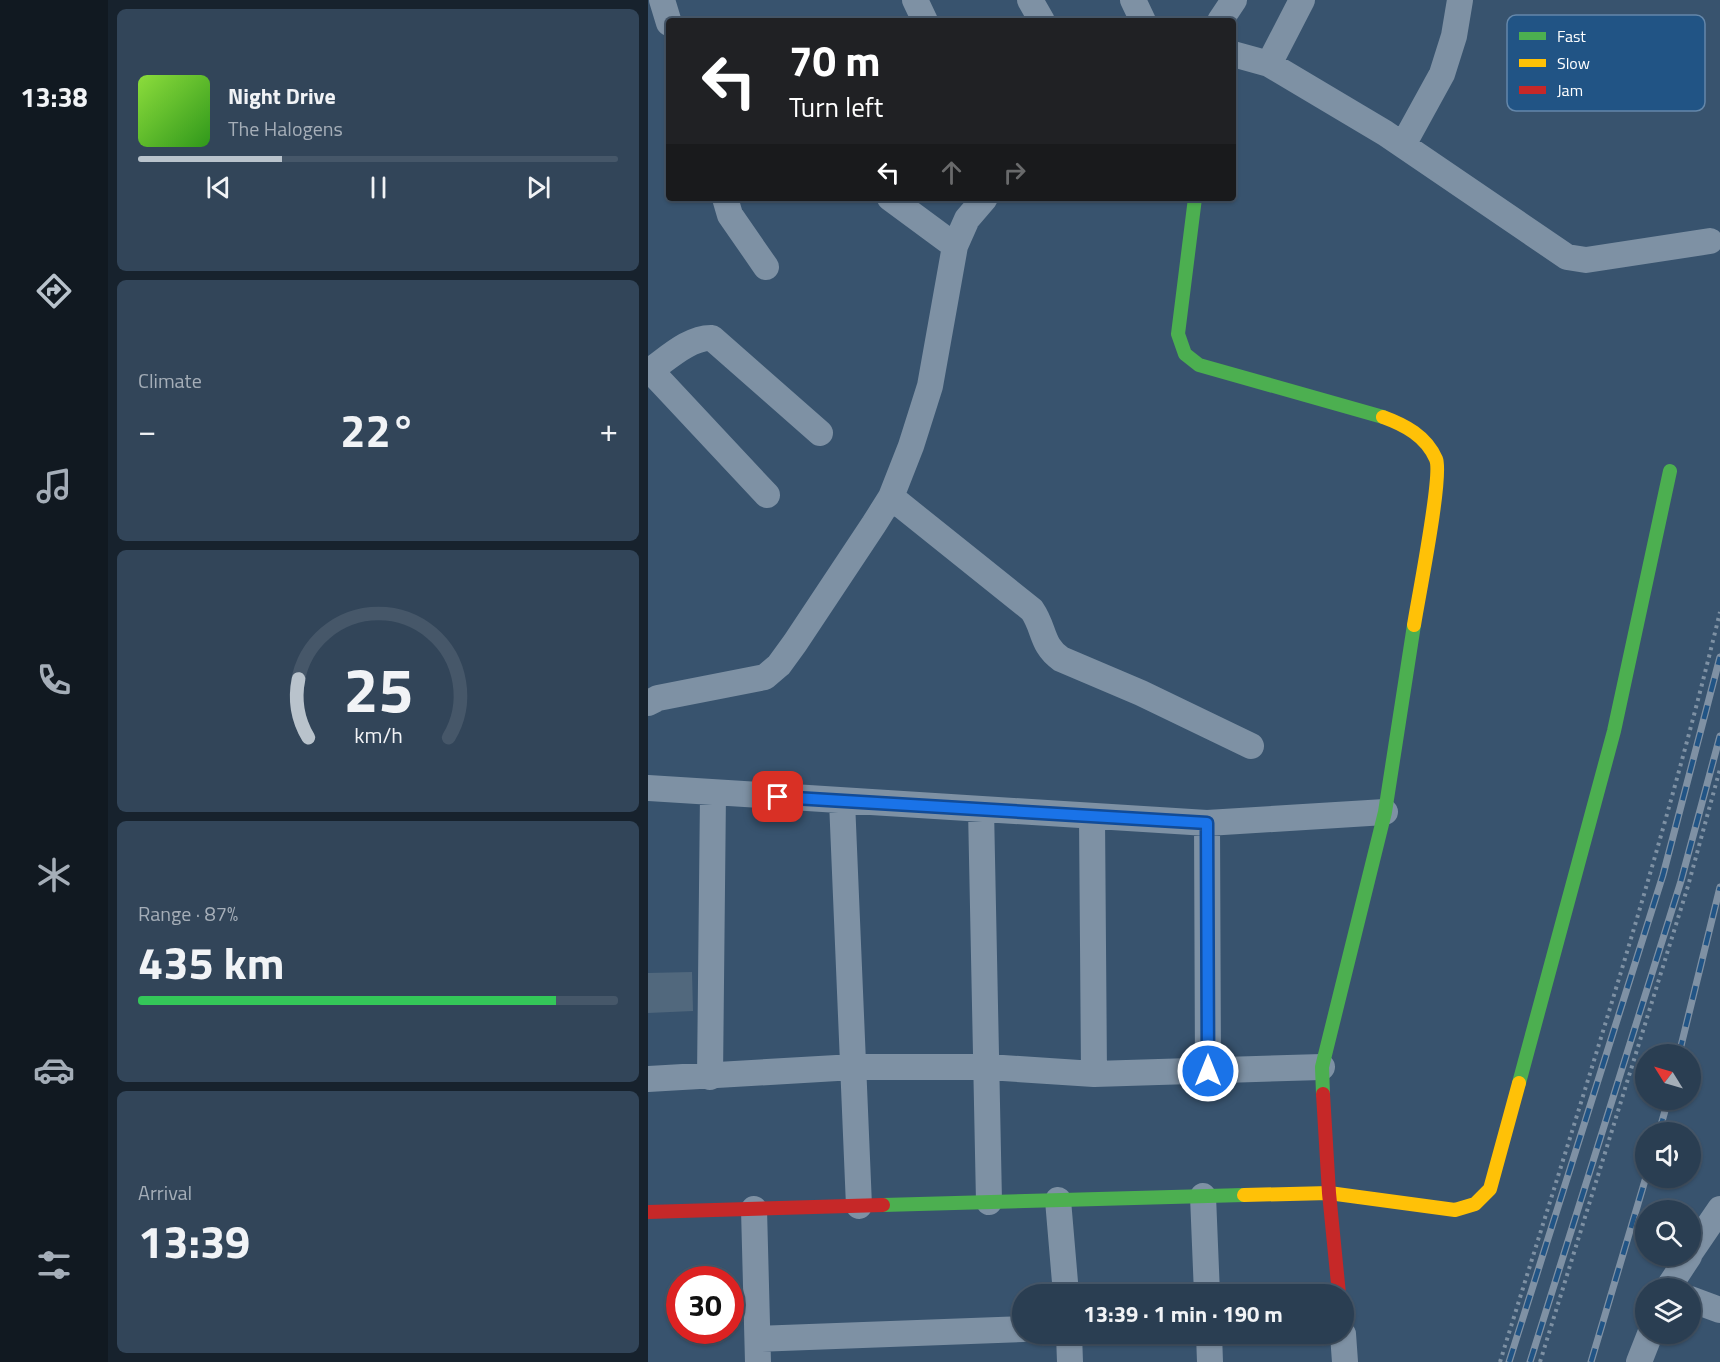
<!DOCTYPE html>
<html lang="en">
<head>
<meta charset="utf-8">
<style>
  :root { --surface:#2a3e52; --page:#324559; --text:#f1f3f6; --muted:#a5aeb8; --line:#465769; --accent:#b9c3cc }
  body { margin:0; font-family:"Titillium Web",sans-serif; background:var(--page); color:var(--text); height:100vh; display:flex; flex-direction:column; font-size:22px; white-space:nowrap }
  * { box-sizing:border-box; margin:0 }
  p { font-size:20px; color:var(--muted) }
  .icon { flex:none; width:33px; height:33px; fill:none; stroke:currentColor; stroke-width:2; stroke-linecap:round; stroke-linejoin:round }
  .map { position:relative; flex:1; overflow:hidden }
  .side { display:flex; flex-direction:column; gap:9px; padding:9px; background:#17222d; width:540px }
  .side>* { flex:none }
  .guide { position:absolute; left:18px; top:18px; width:570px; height:183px; border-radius:6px; box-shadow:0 2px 4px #0004,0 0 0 2px var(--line); background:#202124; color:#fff; overflow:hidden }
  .needle { width:39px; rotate:307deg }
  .controls { position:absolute; left:987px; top:1044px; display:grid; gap:12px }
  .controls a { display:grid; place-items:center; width:66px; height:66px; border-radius:50%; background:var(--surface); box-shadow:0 2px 4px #0004,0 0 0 2px var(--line); font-size:30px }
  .speed { position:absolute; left:18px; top:1266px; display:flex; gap:12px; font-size:30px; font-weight:700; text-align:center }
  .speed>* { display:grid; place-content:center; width:78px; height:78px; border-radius:50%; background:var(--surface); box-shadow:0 2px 4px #0004,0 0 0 2px var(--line); line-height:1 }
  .speed .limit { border:9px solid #d22; background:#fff; color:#111 }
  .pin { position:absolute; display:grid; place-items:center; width:51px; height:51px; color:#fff; margin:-26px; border-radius:12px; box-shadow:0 3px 9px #0006 }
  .me { position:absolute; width:66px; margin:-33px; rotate:0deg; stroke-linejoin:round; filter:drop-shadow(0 0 4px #0008) }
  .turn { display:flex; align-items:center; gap:21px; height:126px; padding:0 24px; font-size:27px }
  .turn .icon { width:78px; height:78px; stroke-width:2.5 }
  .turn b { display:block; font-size:42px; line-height:51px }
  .lanes { display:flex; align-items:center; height:57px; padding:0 24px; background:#0003; justify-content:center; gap:30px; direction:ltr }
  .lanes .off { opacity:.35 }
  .big { font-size:45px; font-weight:700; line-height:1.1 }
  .side .widget { flex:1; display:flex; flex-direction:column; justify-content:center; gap:9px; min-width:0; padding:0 21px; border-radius:9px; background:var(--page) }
  .side .dial { align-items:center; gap:0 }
  .dial svg { height:156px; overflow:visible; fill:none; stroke:var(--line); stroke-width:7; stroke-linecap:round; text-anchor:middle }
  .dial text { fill:var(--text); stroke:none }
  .song { display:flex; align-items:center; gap:18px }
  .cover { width:72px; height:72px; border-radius:9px; background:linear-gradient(135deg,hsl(90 70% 55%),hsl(110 70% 35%)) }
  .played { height:6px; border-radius:3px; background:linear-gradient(90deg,var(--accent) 30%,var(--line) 30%) }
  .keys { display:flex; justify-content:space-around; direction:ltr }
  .heat { display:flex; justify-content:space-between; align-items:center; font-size:33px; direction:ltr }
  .charge { height:9px; border-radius:4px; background:linear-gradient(90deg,#34c759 87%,var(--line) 0) }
  .trip { position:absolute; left:364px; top:1284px; width:342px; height:60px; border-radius:30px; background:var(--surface); box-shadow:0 2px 4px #0004,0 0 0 2px var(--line); font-weight:700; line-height:60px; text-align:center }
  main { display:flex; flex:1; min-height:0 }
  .dock { display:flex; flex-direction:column; width:108px; justify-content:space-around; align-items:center; background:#111921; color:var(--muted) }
  .dock .icon { width:42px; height:42px }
  .dock .on { color:var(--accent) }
  .dock b { font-size:27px; color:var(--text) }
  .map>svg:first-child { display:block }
  .building { fill:#51687d }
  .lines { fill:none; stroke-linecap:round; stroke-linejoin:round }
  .path { stroke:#7e91a4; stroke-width:4; stroke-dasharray:3 4.5; stroke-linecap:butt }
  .street { stroke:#7e91a4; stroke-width:26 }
  .fast { stroke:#4caf50; stroke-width:14 }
  .slow { stroke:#ffc107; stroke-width:14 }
  .jam { stroke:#c62828; stroke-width:14 }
  .rail-casing { stroke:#7f91a4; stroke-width:7 }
  .rail { stroke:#215485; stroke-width:4.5; stroke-dasharray:14; stroke-linecap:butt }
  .route-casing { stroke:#114b97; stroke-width:15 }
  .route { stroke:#1a73e8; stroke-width:10 }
  .key { fill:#215485; stroke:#6487aa; stroke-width:1.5 }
  .key-label { font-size:16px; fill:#fff }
</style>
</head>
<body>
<main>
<nav class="dock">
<b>13:38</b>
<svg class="icon on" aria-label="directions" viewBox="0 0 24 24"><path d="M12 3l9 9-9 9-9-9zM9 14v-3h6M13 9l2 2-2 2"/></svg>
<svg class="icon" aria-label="music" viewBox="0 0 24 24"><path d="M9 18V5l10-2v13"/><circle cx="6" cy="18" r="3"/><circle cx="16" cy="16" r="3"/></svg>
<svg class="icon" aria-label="phone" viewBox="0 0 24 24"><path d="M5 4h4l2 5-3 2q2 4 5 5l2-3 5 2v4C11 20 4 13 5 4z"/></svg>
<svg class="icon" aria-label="climate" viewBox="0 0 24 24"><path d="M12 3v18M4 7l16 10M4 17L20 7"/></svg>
<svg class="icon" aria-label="car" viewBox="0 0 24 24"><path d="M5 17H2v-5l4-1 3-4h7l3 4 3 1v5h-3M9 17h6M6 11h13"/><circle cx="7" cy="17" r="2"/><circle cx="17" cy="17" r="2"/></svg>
<svg class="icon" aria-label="filters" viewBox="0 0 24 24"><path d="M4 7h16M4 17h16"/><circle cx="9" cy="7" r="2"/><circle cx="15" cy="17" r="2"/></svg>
</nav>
<section class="side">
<div class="widget">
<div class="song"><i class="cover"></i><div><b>Night Drive</b><p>The Halogens</p></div></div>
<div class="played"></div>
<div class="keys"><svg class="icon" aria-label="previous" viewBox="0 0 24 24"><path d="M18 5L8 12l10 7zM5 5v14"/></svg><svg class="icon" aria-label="pause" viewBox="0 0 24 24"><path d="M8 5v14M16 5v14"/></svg><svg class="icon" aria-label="next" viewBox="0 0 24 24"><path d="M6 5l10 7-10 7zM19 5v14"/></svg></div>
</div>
<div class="widget"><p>Climate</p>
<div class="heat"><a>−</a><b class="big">22°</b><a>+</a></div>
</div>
<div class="widget dial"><svg viewBox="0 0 100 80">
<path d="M14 69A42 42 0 1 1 86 69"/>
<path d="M14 69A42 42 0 0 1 9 39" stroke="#b9c3cc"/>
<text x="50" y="56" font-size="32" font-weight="700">25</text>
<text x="50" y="72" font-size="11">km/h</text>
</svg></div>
<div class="widget"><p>Range · 87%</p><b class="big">435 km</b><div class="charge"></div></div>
<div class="widget"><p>Arrival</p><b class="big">13:39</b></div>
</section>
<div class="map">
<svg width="1072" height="1362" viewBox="0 0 1072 1362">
  <rect width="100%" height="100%" fill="#38536e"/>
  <path class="building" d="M44 972 45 1011 0 1013V973Z"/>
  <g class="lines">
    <path class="path" d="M852 1362C929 1113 1011 865 1072 612
      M892 1362 1040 886 1072 769"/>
    <path class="street" d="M14 0 21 23
      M267 0 277 21
      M382 0 394 21
      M485 0 495 21
      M572 21 586 0
      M585 54 621 64 737 133 919 257 938 260 1062 241
      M621 64 654 0
      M755 145 794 74 806 36 812 0
      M77 198 82 215 118 267
      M242 198 307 246
      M2 370 119 495
      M0 372C18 360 41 337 64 338L172 433
      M243 497 384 610C397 629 393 645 413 659L493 693 603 746
      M0 703 10 698 117 677 131 665 147 643 226 524 243 497 263 446 282 386 307 246 319 219 337 198
      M0 788 559 823 737 812
      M194 801 211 1206
      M333 809 341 1202
      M444 817 446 1074
      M559 823 560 1071
      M62 1077 65 793
      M0 1079 206 1067H340L446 1074 674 1067
      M555 1196 559 1294
      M410 1200 418 1294
      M106 1209 110 1362
      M1042 1253 1072 1209
      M1020 1288 1041 1256
      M1042 1299 1072 1310
      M421 1334 422 1362
      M561 1334 562 1362
      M695 1334 697 1362
      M110 1339 375 1329
      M991 1362 1002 1334"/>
    <path class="fast" d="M547 198 530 334 537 354 551 365 735 417
      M871 1083 966 731 1022 471
      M675 1094 674 1067 737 812 766 625
      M235 1205 596 1195"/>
    <path class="slow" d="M735 417C757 425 778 436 788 459 795 475 770 599 766 625
      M596 1195 681 1193 807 1210 827 1204 842 1189 871 1083"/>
    <path class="jam" d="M675 1094 681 1193 691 1294
      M0 1212 235 1205"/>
    <defs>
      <path id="rail" d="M1031 1054 1072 887
        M1011 1132 1020 1100
        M861 1362 1015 875 1072 657
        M882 1362 1033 881 1072 736
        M943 1362 998 1177"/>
    </defs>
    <use href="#rail" class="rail-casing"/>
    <use href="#rail" class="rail"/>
  </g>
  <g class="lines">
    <defs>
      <path id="route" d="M130 797 559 823 560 1071"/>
    </defs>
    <use href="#route" class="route-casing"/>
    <use href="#route" class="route"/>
  </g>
  <rect x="859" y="15" width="198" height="96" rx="9" class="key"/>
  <rect x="871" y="32" width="27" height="8" fill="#4caf50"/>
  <rect x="871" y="59" width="27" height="8" fill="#ffc107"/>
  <rect x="871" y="86" width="27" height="8" fill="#c62828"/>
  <g class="key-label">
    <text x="909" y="42">Fast</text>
    <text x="909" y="69">Slow</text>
    <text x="909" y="96">Jam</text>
  </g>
</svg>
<div class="controls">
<a><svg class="needle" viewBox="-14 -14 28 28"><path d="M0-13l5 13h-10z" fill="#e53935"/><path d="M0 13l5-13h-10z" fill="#a5aeb8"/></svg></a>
<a><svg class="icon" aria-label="sound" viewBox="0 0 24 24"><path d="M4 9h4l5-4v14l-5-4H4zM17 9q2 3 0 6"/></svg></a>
<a><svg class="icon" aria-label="search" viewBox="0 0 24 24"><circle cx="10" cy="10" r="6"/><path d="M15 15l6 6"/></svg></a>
<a><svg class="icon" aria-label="layers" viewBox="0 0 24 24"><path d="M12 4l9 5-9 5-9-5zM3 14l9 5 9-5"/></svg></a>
</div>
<div class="speed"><div class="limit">30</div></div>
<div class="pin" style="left:130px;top:797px;background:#d93025"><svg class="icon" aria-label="arrive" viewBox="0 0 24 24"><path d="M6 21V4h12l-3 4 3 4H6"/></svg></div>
<svg class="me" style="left:560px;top:1071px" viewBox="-20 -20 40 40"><circle r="17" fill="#1a73e8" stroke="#fff" stroke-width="3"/><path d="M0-11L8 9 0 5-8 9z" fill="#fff"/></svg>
<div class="trip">13:39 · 1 min · 190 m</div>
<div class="guide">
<div class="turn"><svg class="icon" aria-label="left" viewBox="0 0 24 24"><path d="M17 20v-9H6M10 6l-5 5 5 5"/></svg><div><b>70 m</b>Turn left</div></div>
<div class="lanes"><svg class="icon" aria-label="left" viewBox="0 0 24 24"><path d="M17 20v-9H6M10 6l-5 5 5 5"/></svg><svg class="icon off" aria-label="ahead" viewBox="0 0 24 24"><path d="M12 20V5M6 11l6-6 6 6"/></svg><svg class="icon off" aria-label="right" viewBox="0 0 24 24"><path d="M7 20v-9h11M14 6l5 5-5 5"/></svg></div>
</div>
</div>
</main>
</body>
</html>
